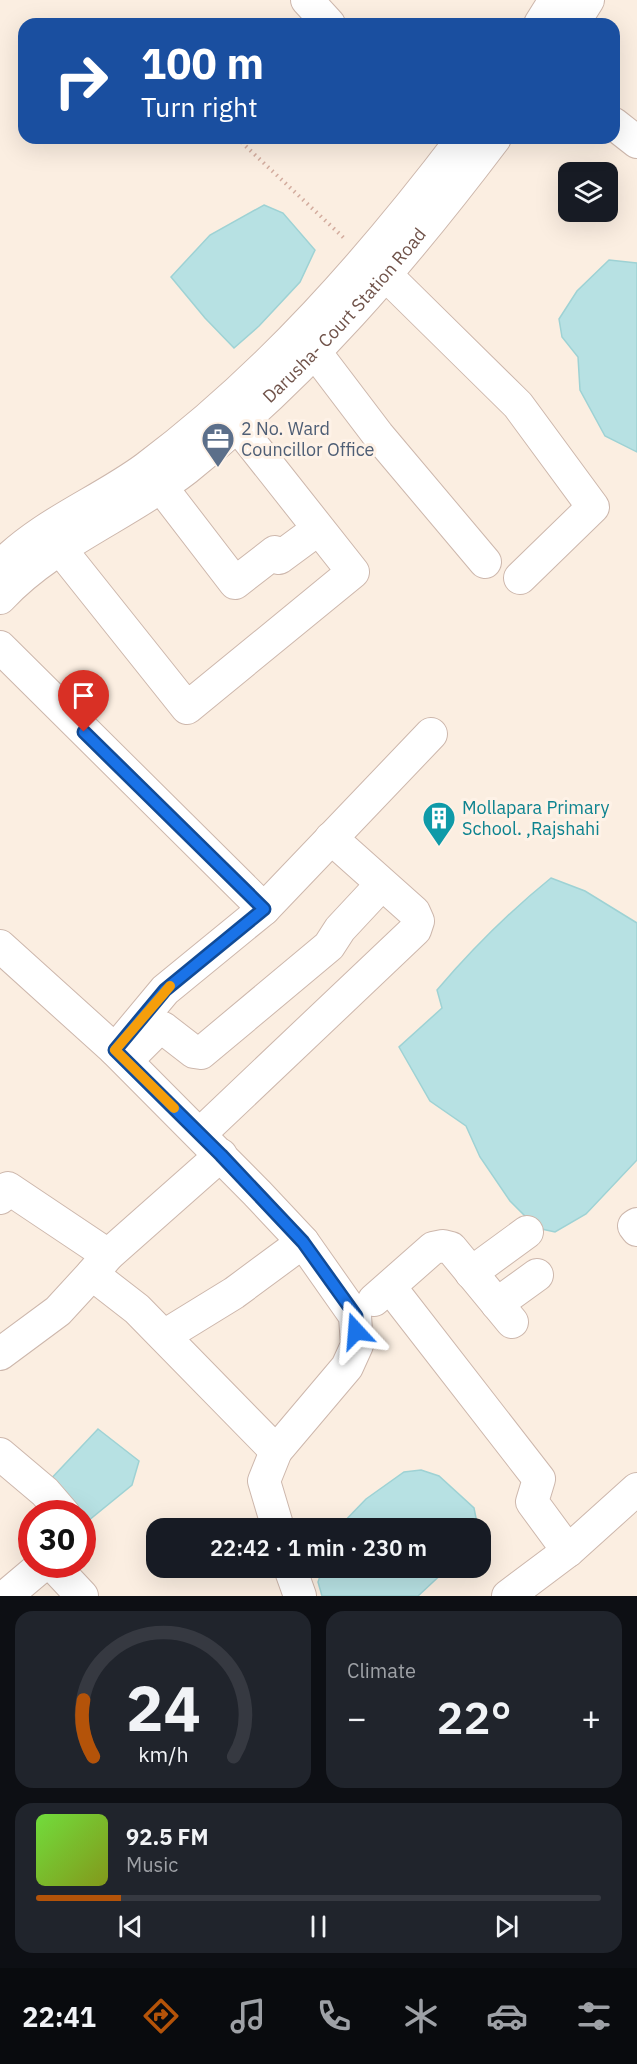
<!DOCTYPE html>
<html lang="en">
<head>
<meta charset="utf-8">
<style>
  :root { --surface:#171b24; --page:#20242c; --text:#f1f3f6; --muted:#9ea1a6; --line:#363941; --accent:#b45309 }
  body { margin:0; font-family:"IBM Plex Sans",sans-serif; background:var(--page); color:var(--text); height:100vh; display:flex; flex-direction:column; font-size:22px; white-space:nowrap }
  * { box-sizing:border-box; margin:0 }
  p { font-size:20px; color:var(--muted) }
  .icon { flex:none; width:33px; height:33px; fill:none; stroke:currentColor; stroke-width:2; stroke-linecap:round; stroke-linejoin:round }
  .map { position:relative; height:1596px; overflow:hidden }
  .panel { display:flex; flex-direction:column; gap:15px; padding:15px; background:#0d0f14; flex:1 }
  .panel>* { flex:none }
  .guide { position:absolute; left:18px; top:18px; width:602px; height:126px; border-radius:18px; box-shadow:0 6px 24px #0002; background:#1a4fa0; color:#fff; overflow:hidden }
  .fabs { position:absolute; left:558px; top:162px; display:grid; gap:12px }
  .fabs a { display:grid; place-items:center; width:60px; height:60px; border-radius:12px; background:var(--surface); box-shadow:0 6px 24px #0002; font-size:30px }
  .speed { position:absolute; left:18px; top:1500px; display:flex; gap:12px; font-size:30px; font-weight:700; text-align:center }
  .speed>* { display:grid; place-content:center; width:78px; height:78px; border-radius:50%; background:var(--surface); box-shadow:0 6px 24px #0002; line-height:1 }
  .speed .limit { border:9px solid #d22; background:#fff; color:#111 }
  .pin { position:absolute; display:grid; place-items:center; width:51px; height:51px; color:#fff; margin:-62px -26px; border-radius:50% 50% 50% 0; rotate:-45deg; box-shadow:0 0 6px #0007 }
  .pin .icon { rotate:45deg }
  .me { position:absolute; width:66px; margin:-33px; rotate:341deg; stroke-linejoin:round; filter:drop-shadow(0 0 4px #0008) }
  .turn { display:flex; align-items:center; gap:21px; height:126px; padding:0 24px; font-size:27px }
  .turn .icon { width:78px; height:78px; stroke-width:2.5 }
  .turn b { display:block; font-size:42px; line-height:51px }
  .big { font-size:45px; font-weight:600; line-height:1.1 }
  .panel .tile { flex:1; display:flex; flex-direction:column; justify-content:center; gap:9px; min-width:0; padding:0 21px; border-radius:18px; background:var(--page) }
  .panel .dial { align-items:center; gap:0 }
  .dial svg { height:156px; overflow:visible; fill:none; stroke:var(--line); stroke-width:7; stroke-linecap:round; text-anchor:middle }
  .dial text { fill:var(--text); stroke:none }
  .song { display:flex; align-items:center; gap:18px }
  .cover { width:72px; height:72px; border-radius:9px; background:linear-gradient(135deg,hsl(100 70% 55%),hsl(70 70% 35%)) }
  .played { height:6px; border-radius:3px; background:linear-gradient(90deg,var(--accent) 15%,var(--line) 15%) }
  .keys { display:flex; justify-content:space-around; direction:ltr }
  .heat { display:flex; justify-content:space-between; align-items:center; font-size:33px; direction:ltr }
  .panel .tiles { flex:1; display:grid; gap:15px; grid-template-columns:1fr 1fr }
  .tile:last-child { grid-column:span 2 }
  .trip { position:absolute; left:146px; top:1518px; width:345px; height:60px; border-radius:18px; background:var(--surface); box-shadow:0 6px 24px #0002; font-weight:600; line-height:60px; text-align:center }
  .menu { display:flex; height:96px; justify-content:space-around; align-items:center; background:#090b0e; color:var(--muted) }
  .menu .icon { width:42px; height:42px }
  .menu .selected { color:var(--accent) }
  .menu b { font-size:27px; color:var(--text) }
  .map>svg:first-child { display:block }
  .water { fill:#b7e1e3; stroke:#9ed2d4; stroke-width:1.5 }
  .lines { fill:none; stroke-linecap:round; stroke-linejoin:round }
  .minor-casing { stroke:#cdb7ac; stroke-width:34 }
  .path { stroke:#d3ac9e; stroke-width:4; stroke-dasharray:1.5 4.5; stroke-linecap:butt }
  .minor { stroke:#fff; stroke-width:32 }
  .route-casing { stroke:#114b97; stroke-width:15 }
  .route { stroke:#1a73e8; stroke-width:10 }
  .slow { stroke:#f59e0b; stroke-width:10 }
  .labels { text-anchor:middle; stroke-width:6; stroke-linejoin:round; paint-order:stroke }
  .street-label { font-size:18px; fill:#70534a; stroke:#fef2e7 }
  .service-label { font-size:18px; fill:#4e5e75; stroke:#fef2e7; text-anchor:start }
  .culture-label { font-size:18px; fill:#0d838f; stroke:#fef2e7; text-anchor:start }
</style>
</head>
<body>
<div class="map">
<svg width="637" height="1596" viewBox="0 0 637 1596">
  <rect width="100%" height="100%" fill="#fbeee1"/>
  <path class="water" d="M264 205 283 213 315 250 300 282 259 326 234 348 205 318 171 277 210 235Z
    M609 260 637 263V452L605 436 580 390 578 357 562 337 559 319 577 291Z
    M551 878 585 891 637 923V1160L586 1214 555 1232 537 1228 510 1201 480 1157 466 1126 430 1101 399 1047 442 1008 437 990C472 949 509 912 551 878Z
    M98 1429 139 1461 132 1485 83 1525 82 1514 74 1513 47 1483Z
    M421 1470 439 1476 474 1508 478 1528H338L366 1499 404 1472Z
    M323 1568H448L418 1596H322L318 1582Z"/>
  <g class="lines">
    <defs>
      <g id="minor">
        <path d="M307 0 329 24"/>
        <path d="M540 24 555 0"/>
        <path d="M573 24 588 0"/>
        <path d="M614 124 637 142"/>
        <path d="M387 276 518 405 593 507 520 578"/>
        <path d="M315 352 378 435 485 562"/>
        <path d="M162 488 235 583 275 552 279 558 317 530"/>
        <path d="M61 550 187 708 353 572 225 410"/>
        <path d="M0 567C41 524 100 502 146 468 268 377 372 258 463 138"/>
        <path id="s1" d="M0 598C51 543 127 515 186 469 307 372 402 261 495 138"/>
        <path d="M0 647 264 909 165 990 115 1050"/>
        <path d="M264 909 431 734"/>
        <path d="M0 946 115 1050 257 1193 303 1242 355 1316 357 1345 347 1367 276 1451 264 1481 278 1528"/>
        <path d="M131 1056 159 1028H163L194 1052 201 1053 329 946 340 929 381 885"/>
        <path d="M200 1134 415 930 418 921 414 912 331 838"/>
        <path d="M0 1198 8 1188 108 1255 92 1274 137 1309 276 1451"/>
        <path d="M637 1224 634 1226 637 1230"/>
        <path d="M108 1255 221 1155"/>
        <path d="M471 1273 527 1232"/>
        <path d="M390 1287 539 1479 532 1502 568 1551"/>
        <path d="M374 1300 433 1248 443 1246 451 1248 512 1322"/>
        <path d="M497 1304 537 1275"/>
        <path d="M164 1336 234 1293 303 1242"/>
        <path d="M0 1354 58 1311 92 1274"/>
        <path d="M0 1454 45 1492 64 1514"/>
        <path d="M52 1564 82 1596"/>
        <path d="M290 1568 300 1596"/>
        <path d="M6 1596 44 1564"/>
        <path d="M508 1596 568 1551 637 1489"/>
      </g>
    </defs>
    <use href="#minor" class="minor-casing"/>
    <path class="path" d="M237 138 345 239"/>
    <use href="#minor" class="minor"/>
  </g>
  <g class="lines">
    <defs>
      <path id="route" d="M84 732 264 909 165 990 115 1050 221 1155 303 1242 356 1316V1331"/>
    </defs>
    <use href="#route" class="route-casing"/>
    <use href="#route" class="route"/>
    <path class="slow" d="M170 986 115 1050 174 1108"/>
  </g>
  <defs>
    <symbol id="office-pin" viewBox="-11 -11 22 30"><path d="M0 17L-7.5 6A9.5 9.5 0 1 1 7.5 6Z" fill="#5c6f8a" stroke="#fef2e7"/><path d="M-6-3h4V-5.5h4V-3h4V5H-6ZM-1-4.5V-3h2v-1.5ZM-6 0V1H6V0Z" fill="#fff"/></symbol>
    <symbol id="building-pin" viewBox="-11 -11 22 30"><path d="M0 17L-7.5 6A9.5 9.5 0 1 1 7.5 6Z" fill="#0f9aa8" stroke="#fef2e7"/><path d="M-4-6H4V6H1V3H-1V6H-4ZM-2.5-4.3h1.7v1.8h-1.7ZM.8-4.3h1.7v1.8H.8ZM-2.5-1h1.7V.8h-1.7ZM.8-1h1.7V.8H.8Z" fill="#fff"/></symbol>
  </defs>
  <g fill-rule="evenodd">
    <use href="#office-pin" x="199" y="420" width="38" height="52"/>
    <use href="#building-pin" x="420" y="799" width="38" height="52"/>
  </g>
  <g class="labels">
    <g class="street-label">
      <text dy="6" stroke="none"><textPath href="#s1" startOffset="448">Darusha- Court Station Road</textPath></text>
    </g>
    <g class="service-label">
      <text x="241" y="435">2 No. Ward<tspan x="241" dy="21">Councillor Office</tspan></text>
    </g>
    <g class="culture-label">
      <text x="462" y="814">Mollapara Primary<tspan x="462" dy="21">School. ,Rajshahi</tspan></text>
    </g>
  </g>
</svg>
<div class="fabs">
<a><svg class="icon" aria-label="layers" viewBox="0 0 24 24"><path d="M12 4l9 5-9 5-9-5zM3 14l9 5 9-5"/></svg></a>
</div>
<div class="speed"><div class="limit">30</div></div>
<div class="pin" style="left:84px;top:732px;background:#d93025"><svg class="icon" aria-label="arrive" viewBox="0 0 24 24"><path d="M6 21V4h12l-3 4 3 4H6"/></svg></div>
<svg class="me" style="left:356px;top:1331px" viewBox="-20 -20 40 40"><path d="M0-17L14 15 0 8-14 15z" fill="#1a73e8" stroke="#fff" stroke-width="4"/></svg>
<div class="trip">22:42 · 1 min · 230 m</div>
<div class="guide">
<div class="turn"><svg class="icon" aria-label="right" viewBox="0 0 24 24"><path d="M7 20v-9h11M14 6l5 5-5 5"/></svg><div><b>100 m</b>Turn right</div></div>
</div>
</div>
<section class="panel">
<div class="tiles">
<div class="tile dial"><svg viewBox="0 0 100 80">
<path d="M14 69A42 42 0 1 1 86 69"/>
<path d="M14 69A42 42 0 0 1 9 40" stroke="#b45309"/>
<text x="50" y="56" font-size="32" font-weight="700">24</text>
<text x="50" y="72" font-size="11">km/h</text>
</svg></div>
<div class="tile"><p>Climate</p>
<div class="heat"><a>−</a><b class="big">22°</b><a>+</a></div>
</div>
<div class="tile">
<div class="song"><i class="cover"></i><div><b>92.5 FM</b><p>Music</p></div></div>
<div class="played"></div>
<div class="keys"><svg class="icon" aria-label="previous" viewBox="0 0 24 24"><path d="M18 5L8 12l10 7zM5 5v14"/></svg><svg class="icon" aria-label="pause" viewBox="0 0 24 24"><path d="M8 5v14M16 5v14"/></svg><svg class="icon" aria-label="next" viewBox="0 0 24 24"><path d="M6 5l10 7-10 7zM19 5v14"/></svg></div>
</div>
</div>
</section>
<nav class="menu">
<b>22:41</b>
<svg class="icon selected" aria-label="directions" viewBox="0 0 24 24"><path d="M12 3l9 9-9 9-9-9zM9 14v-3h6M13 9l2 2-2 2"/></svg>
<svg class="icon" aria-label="music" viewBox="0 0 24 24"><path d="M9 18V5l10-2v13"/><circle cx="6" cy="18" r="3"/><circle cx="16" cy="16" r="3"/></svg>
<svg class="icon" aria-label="phone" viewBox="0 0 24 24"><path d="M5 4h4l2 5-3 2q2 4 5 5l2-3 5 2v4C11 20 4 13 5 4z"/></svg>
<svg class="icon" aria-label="climate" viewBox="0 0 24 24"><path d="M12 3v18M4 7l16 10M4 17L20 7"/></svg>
<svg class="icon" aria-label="car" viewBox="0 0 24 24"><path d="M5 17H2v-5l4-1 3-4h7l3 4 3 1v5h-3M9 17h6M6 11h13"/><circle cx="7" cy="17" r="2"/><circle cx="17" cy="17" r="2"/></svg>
<svg class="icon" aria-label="filters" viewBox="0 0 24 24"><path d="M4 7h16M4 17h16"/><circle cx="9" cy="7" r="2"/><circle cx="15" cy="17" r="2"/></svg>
</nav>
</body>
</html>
